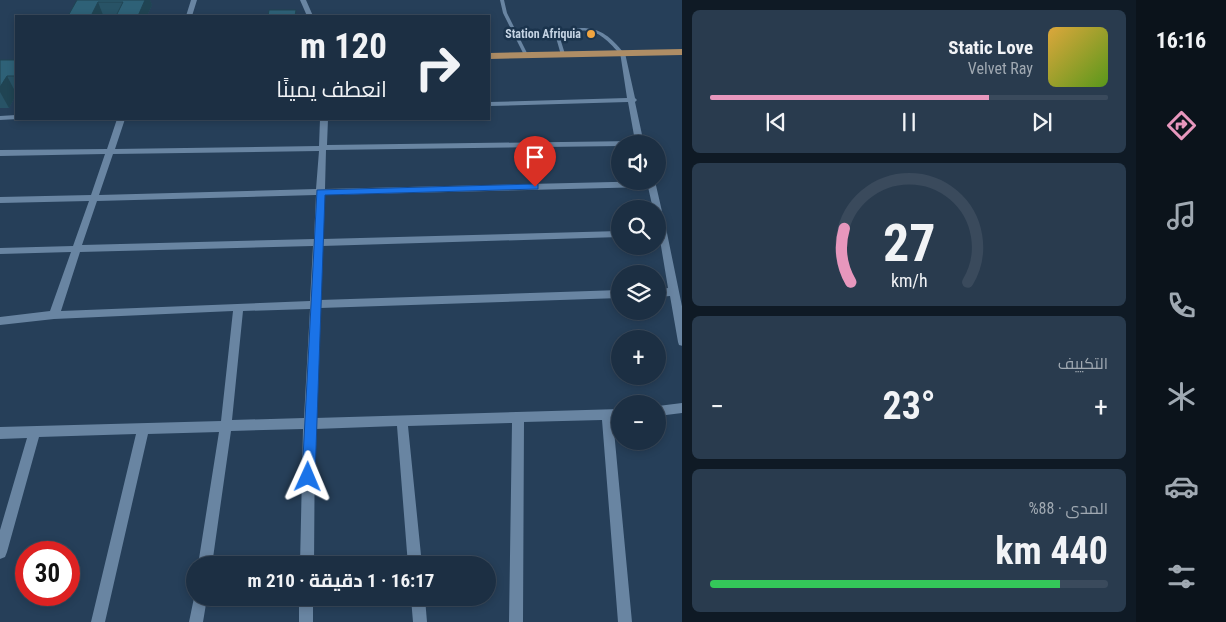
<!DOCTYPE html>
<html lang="ar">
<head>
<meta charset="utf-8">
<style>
  :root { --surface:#1c2f43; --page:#293b4e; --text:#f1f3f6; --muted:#a0a9b2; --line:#3a4a5c; --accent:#e797bd }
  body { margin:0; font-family:"Roboto Condensed",Cairo,sans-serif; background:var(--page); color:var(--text); direction:rtl; height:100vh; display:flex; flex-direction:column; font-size:19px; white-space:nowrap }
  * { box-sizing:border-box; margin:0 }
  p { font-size:16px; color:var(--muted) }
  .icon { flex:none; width:28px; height:28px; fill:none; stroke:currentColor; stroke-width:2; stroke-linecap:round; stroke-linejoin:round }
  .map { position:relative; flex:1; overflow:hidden; direction:ltr }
  .sheet { display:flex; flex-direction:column; gap:10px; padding:10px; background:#0f1a25; width:454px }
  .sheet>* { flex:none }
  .top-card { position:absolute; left:15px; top:15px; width:475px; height:105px; border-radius:0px; box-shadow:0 2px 8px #0003,0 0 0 1px var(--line); direction:rtl; background:#1c2f43; color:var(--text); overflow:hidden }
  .controls { position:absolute; left:611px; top:135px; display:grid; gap:10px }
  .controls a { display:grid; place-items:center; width:55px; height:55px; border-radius:50%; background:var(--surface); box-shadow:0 2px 8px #0003,0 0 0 1px var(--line); font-size:25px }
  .speed { position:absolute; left:15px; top:541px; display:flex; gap:10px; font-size:25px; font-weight:700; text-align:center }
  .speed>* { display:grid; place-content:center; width:65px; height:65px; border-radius:50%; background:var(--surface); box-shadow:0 2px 8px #0003,0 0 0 1px var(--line); line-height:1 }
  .speed .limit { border:8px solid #d22; background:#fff; color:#111 }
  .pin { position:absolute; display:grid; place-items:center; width:42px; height:42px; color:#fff; margin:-51px -21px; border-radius:50% 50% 50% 0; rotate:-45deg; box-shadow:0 0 5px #0007 }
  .pin .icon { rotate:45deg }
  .me { position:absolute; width:55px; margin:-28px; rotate:1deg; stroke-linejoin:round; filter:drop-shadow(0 0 4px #0008) }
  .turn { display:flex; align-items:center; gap:18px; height:105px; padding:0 20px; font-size:22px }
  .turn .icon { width:65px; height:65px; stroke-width:2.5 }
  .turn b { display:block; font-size:35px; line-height:42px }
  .big { font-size:38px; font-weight:700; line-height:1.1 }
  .sheet .widget { flex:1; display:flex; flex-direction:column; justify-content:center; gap:8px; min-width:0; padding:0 18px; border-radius:8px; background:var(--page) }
  .sheet .dial { align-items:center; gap:0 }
  .dial svg { height:130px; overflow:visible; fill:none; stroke:var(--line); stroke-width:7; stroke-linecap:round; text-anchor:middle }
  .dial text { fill:var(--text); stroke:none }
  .song { display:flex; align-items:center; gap:15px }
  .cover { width:60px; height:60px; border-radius:8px; background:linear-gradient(135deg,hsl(40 70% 55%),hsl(90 70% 35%)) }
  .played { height:5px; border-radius:2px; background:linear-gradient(90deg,var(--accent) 70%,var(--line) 70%) }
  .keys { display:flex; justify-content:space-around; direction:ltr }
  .heat { display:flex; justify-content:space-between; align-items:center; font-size:28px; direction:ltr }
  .charge { height:8px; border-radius:4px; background:linear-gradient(90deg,#34c759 88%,var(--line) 0) }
  .trip { position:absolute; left:186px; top:556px; width:310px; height:50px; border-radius:25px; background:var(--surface); box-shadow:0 2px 8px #0003,0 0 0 1px var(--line); font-weight:700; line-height:50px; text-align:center; direction:rtl }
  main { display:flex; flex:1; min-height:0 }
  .menu { display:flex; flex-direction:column; width:90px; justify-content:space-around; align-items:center; background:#0b131b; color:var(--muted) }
  .menu .icon { width:35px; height:35px }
  .menu .on { color:var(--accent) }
  .menu b { font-size:22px; color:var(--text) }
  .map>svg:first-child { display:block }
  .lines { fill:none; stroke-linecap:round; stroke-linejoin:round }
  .service { fill:#6985a2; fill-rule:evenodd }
  .minor { fill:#6985a2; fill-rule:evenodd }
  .trunk { fill:#ae8d65; fill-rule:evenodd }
  .wall { fill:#285366 }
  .shaded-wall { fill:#204453 }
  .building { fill:#2e6177; stroke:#204453 }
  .route { fill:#1a73e8; stroke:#114b97 }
  .poi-dot { fill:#f1a540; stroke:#1b344d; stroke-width:2 }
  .labels { text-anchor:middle; stroke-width:5; stroke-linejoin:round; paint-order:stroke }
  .far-poi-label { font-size:12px; font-weight:bold; fill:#c4d3e3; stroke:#1b344d; text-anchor:end }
</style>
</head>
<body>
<main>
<nav class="menu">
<b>16:16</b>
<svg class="icon on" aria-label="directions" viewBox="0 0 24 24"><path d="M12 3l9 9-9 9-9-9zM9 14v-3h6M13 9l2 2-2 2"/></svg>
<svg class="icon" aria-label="music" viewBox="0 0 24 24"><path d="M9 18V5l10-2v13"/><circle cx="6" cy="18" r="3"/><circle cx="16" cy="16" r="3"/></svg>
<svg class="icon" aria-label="phone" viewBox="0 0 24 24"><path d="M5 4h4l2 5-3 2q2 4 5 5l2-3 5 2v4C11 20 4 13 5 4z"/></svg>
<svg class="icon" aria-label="climate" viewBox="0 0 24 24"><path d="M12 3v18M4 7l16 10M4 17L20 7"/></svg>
<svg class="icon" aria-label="car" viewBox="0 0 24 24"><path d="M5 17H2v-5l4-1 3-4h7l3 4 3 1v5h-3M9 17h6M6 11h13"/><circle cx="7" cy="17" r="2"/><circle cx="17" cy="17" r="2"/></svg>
<svg class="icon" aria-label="filters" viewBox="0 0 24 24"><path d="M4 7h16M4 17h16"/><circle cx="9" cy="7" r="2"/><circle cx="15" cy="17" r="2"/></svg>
</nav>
<section class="sheet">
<div class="widget">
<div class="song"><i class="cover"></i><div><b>Static Love</b><p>Velvet Ray</p></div></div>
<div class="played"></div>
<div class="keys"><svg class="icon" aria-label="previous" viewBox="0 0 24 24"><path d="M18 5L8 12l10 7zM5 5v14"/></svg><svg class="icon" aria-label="pause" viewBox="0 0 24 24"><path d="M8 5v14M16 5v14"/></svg><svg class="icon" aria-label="next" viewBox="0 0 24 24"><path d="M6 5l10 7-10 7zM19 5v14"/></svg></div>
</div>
<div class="widget dial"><svg viewBox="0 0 100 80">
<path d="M14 69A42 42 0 1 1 86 69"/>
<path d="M14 69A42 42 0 0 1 10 36" stroke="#e797bd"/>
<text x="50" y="56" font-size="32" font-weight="700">27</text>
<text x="50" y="72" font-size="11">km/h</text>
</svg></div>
<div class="widget"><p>التكييف</p>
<div class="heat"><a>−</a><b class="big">23°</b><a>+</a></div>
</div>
<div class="widget"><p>المدى · 88%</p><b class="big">440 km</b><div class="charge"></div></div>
</section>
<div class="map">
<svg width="683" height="622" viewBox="0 0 683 622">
  <rect width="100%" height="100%" fill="#263f59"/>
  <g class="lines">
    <path class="service" d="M500 0H504L507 13 528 55V56L524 55 503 13Z
      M581 28C602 28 611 38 624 53L620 54C599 31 593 27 561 33L559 35 565 54 561 55 555 34 558 31Z"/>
    <path class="minor" d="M191 0H197L192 16H186Z
      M300 0H306L313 16H307Z
      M620 52 625 53 635 98 637 100 635 102 644 144H620V146L326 150 325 189 655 181 667 233 683 311V346L679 345 678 342 670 296 658 297V289L668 288 658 228V209H653L648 187 324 195 323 239 620 231V237L322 246 320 300 620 290V298L320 308 315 418 620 409V419L613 420 632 622H618L602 420 524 422 523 622H509L512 423 408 426 422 565H408L397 426 315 429 314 565H300L303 429 231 431 212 565H198L219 432 148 434 105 622H91L136 434 39 437 7 552 5 557 0 559V530L27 438 0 439V427L221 421 233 311 54 319 0 325V317L50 311 71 252 0 254V248L73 246 89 201 0 203V197L91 195 105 154 0 156V150L107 149 117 119H125L115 149 319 146 320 119H328L327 145 635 141 628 102 489 106V102L627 98ZM319 151 316 189 99 195 113 154ZM316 195 314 239 82 245 97 201ZM313 246 310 301 61 311 80 252ZM310 309 304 418 232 420 243 311Z
      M16 115V119H18L0 120V116Z
      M683 403V413L658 416V406Z
      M195 593V598H207L203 622H189Z
      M299 598H313V622H299Z
      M411 598H425L427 622H413Z"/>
    <path class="trunk" d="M683 49V55L489 59V53Z"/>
  </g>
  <path class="wall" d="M77 0H150L152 5 147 16H116L117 15H103Z
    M0 60H16V95L9 108H0Z"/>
  <path class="shaded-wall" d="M145 0H150L152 5 147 16H138Z
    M98 2 103 15 102 16H91Z
    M7 76 16 93V95L9 108 0 92V87Z"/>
  <path class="building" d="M77 0H145L138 16H116L123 2H98L91 16H68Z
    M269 10H296L295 16H268Z
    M0 60H16V76H7L0 87Z"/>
  <path class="route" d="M535 184H538V189L325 195 315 477 313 482 308 484 304 482 302 477 317 190Z"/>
  <circle class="poi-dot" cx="591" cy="34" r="5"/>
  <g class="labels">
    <g class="far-poi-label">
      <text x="581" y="38">Station Afriquia</text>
    </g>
  </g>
</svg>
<div class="controls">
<a><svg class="icon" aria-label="sound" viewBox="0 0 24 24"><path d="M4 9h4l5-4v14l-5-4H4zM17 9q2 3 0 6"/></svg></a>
<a><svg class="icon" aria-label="search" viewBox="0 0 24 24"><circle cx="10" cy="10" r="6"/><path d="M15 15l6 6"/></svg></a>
<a><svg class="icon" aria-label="layers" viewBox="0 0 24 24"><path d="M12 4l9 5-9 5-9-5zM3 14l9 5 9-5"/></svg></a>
<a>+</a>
<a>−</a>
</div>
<div class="speed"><div class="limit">30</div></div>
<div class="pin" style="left:535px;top:187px;background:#d93025"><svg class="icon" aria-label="arrive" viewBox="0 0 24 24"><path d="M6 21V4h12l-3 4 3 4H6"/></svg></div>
<svg class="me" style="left:308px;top:477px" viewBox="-20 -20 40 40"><path d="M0-17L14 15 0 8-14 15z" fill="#1a73e8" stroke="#fff" stroke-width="4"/></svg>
<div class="trip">16:17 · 1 دقيقة · 210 m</div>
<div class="top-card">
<div class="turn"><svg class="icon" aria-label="right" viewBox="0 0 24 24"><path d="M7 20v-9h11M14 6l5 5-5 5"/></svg><div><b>120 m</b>انعطف يمينًا</div></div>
</div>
</div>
</main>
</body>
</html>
